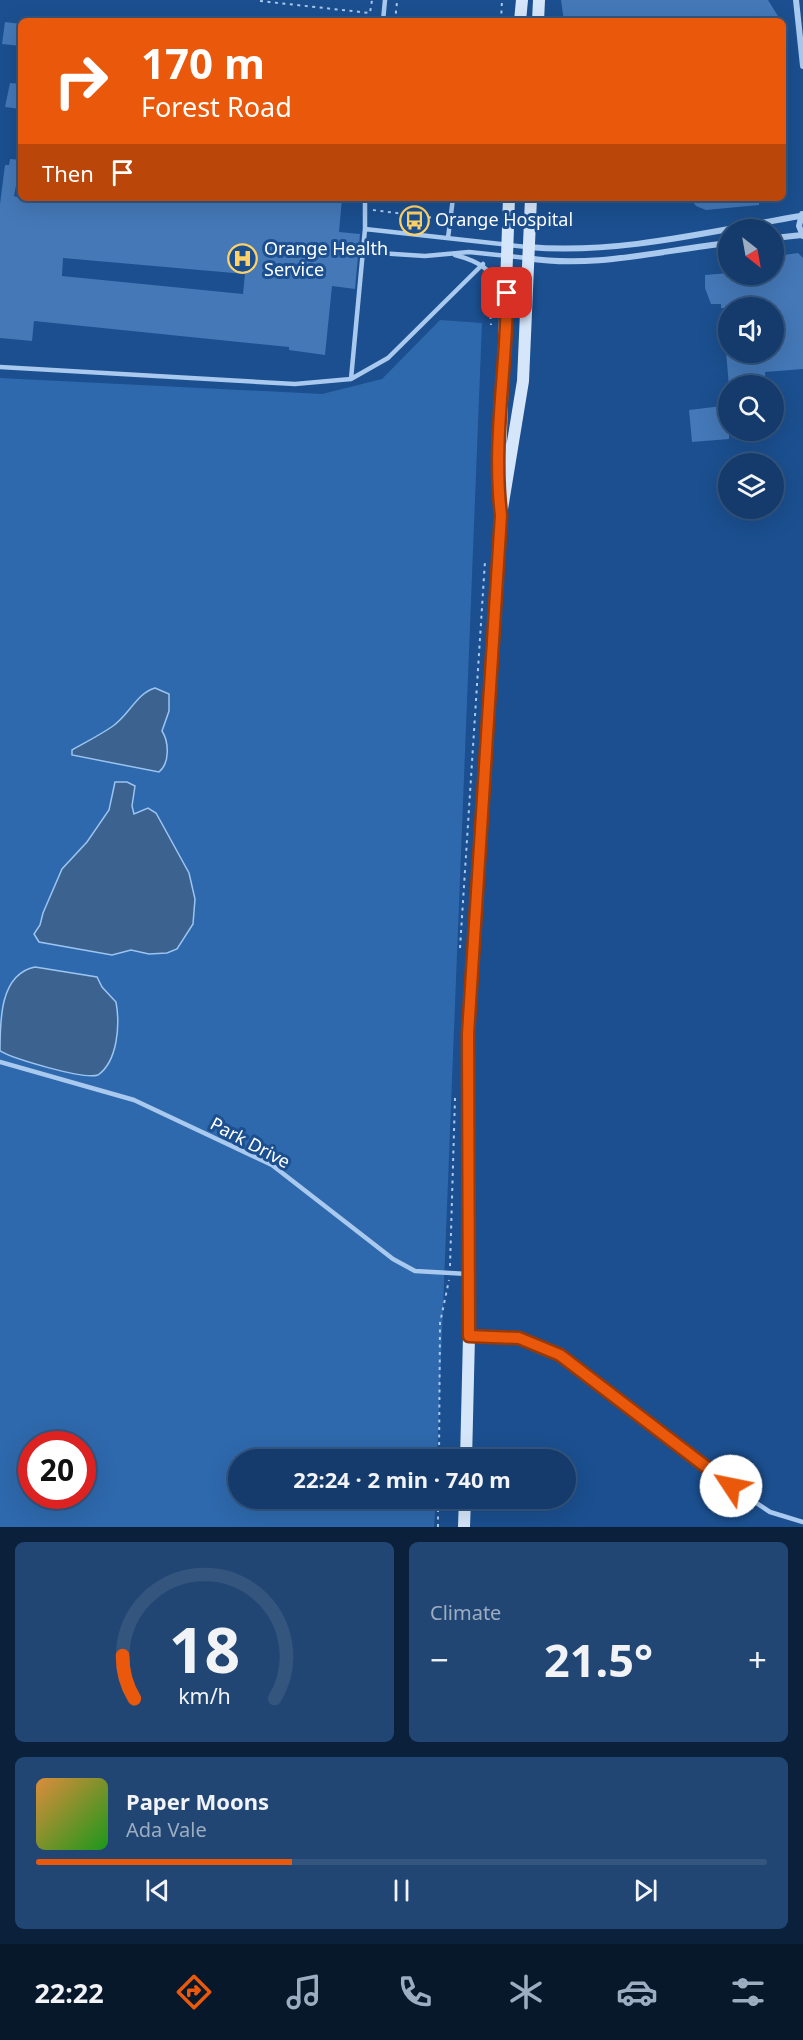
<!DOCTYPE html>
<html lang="en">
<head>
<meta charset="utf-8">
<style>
  :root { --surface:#143b6b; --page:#214673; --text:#f1f3f6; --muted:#9dadc1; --line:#33557e; --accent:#ea580c }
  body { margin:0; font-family:"Noto Sans",sans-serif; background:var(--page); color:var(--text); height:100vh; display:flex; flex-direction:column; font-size:22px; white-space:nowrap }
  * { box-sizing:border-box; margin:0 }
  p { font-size:20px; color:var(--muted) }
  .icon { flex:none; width:33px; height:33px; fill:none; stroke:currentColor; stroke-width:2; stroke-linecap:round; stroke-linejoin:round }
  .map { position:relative; height:1527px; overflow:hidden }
  .panel { display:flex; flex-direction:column; gap:15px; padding:15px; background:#0b203b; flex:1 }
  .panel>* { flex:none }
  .banner { position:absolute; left:18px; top:18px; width:768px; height:183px; border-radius:9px; box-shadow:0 6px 24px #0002,0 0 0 2px var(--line); background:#ea580c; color:#fff; overflow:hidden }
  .needle { width:39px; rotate:149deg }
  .controls { position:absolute; left:718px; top:219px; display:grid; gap:12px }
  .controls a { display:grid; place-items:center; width:66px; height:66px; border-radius:50%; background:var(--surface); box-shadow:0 6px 24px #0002,0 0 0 2px var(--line); font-size:30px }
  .speed { position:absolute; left:18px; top:1431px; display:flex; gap:12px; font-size:30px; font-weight:700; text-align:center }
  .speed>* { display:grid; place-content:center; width:78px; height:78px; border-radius:50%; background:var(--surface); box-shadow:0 6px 24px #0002,0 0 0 2px var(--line); line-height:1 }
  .speed .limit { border:9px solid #d22; background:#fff; color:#111 }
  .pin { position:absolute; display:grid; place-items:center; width:51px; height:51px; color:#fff; margin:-26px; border-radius:12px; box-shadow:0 3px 9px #0006 }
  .me { position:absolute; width:66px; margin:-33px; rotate:304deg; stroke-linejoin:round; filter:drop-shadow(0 0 4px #0008) }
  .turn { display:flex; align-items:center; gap:21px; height:126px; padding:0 24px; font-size:27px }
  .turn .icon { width:78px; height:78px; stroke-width:2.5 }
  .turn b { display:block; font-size:42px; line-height:51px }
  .then { display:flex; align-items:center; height:57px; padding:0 24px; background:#0003; gap:12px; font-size:22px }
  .big { font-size:45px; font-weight:700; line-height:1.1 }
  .panel .card { flex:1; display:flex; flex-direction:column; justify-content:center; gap:9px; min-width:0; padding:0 21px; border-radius:9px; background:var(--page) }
  .panel .dial { align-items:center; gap:0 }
  .dial svg { height:156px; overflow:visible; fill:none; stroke:var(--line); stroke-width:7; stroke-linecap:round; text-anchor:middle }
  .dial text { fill:var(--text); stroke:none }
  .song { display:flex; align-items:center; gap:18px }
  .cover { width:72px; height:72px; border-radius:9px; background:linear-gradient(135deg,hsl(30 70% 55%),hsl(120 70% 35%)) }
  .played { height:6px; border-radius:3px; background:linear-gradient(90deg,var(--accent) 35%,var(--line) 35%) }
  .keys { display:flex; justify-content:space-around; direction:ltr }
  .heat { display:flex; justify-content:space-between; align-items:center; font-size:33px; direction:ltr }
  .panel .tiles { flex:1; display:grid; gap:15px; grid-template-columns:1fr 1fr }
  .card:last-child { grid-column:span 2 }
  .trip { position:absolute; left:228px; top:1449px; width:348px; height:60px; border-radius:30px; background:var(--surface); box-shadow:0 6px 24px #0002,0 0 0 2px var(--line); font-weight:700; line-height:60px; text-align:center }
  .dock { display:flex; height:96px; justify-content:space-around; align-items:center; background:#08182b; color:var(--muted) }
  .dock .icon { width:42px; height:42px }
  .dock .on { color:var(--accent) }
  .dock b { font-size:27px; color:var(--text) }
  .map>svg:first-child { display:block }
  .green { fill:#2e69ad; fill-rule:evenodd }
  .water { fill:#3c6290; stroke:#9cc4f0; stroke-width:1.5 }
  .building { fill:#4478b7; fill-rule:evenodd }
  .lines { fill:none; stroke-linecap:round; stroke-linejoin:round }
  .path { stroke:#a9c9ee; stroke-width:2; stroke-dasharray:3 4.5; stroke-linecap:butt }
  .lane { stroke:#a9c9ee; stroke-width:4.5 }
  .street { stroke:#a9c9ee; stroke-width:6 }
  .secondary { stroke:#d6e6fa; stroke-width:12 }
  .route-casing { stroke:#983908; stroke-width:15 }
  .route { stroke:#ea580c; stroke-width:10 }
  .labels { text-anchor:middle; stroke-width:6; stroke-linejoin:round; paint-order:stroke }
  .poi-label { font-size:18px; fill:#fff; stroke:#1b4f8f; text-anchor:start }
  .street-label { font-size:18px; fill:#fff; stroke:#1b4f8f }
</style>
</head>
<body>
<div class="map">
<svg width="803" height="1527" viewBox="0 0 803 1527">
  <rect width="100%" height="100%" fill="#1b4f8f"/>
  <path class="green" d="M440 320 482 323 437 1459 238 1460V1498L436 1499 434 1527H0V378L322 394 382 379ZM32 1444H82V1496H32Z"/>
  <path class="water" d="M155 688 169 694V711L162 731C169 742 170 763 159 772L72 755V750C86 742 100 735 113 726 129 715 137 693 155 688Z
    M115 782H127L135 786 132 806 134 814 148 808 156 813 189 873 195 899 193 924 177 949 167 953 149 954 131 950 112 955 39 942 34 934 40 925 43 913 62 869 87 842 109 810Z
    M35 967 97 977 102 987 116 1002C120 1024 118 1061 98 1075 84 1080 14 1059 0 1051 0 1020 0 974 35 967Z"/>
  <path class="building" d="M561 0H768L781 21H564Z
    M5 22 21 24V46L2 44Z
    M10 83 21 84V109L5 107Z
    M10 159 21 160 14 196 21 198H342L339 232 360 234 355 289 332 286 325 355 289 350V347L34 321 32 341 0 338V204L5 165H9ZM63 258 245 274 243 294 62 276Z
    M690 198H759V205L706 210 696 206Z
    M798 253 803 258V369L765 372 766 386H729L726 352H774V308H721V304H711L705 288V275L729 273 774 274V260L777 256Z
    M729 398V439L692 442 689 410 722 406Z"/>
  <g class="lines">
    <path class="path" d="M260 1 370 13 372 0
      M395 21 397 2
      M501 21 502 0
      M373 210 420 216
      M428 217 443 219
      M459 221 495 223
      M489 286 491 325
      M460 948 485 561
      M450 1266 455 1098
      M439 1460 440 1323 449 1280
      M438 1527V1498"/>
    <path class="lane" d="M383 21 385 0
      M365 229 527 247
      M448 238 453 198
      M363 252 425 256 469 252 527 258
      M455 255C479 261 493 270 502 293
      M0 367 295 384 351 379 365 229V198
      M351 379 388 358 483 264
      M0 1062 134 1100 272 1165 393 1259 415 1271 468 1274
      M470 1337 519 1338 560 1355 711 1473 770 1512 803 1522"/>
    <path class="street" d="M796 0 803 66
      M802 214 799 226 803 236
      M774 238 802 235
      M528 247C618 255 712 231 800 216
      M527 258C594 269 662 250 729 243"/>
    <path class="secondary" d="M520 21 522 0
      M538 21 539 0
      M499 490 509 198
      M466 1460 469 1336 468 1034 501 515 523 381 531 198
      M464 1527 465 1498"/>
  </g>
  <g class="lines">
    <defs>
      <path id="route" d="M507 293C507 366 492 441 501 515L468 1034 469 1336 519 1338 560 1355 731 1486"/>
    </defs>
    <use href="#route" class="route-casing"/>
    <use href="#route" class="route"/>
  </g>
  <defs>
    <symbol id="bus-ring" viewBox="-11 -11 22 22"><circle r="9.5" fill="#1b4f8f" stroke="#ffd166" stroke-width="1.5"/><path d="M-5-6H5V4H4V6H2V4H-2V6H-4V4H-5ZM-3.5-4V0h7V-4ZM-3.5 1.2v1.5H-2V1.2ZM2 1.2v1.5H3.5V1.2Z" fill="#ffd166"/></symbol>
    <symbol id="hospital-ring" viewBox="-11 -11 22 22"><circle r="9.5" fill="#1b4f8f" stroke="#ffd166" stroke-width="1.5"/><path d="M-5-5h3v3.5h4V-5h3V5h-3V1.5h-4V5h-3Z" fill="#ffd166"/></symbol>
  </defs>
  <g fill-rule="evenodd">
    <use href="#bus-ring" x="398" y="204" width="33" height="33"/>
    <use href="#hospital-ring" x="226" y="242" width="33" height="33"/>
  </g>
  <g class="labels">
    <g class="poi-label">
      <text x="435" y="226">Orange Hospital</text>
      <text x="264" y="255">Orange Health<tspan x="264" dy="21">Service</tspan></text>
    </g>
    <g class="street-label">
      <text transform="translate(250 1143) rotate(28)" y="6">Park Drive</text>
    </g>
  </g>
</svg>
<div class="controls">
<a><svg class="needle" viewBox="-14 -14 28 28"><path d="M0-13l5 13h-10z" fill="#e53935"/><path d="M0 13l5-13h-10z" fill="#9dadc1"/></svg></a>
<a><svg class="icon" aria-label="sound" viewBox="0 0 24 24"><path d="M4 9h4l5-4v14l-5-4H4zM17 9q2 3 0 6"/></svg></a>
<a><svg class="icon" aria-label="search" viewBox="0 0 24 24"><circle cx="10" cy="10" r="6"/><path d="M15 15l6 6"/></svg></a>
<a><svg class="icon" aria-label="layers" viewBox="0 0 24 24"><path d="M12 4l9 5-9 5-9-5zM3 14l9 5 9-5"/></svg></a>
</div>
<div class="speed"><div class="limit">20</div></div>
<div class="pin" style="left:507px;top:293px;background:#d93025"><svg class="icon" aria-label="arrive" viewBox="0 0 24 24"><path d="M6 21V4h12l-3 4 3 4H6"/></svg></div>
<svg class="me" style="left:731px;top:1486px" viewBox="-20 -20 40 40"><circle r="19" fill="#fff"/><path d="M0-13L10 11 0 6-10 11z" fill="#ea580c"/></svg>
<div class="trip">22:24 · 2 min · 740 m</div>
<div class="banner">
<div class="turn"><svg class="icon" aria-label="right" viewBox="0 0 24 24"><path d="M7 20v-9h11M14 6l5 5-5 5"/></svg><div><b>170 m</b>Forest Road</div></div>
<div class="then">Then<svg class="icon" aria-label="arrive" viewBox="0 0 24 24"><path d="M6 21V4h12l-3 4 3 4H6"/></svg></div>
</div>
</div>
<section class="panel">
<div class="tiles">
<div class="card dial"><svg viewBox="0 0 100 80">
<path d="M14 69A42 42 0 1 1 86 69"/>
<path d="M14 69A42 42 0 0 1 8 47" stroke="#ea580c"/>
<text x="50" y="56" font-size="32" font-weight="700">18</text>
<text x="50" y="72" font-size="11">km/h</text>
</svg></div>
<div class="card"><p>Climate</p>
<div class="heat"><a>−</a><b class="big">21.5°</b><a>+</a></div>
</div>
<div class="card">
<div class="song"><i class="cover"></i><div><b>Paper Moons</b><p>Ada Vale</p></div></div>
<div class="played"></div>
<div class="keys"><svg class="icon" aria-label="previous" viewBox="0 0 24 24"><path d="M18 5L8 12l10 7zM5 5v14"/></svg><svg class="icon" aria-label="pause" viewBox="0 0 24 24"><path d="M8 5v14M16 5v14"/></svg><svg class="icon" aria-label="next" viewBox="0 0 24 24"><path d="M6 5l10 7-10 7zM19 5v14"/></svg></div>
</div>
</div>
</section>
<nav class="dock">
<b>22:22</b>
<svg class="icon on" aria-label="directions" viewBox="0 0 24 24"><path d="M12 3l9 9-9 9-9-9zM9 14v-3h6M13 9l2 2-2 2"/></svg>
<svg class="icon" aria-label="music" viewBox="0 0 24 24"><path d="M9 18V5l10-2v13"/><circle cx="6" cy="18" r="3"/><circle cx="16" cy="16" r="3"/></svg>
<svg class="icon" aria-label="phone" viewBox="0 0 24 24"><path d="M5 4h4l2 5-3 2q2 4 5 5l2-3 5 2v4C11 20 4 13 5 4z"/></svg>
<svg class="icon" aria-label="climate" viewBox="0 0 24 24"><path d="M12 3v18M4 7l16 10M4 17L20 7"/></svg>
<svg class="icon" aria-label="car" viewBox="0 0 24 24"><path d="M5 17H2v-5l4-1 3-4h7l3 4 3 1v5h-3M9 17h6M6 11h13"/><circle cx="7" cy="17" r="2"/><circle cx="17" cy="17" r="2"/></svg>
<svg class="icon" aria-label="filters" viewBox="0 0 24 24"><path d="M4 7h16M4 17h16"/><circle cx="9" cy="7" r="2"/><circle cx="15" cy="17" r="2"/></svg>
</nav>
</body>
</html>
